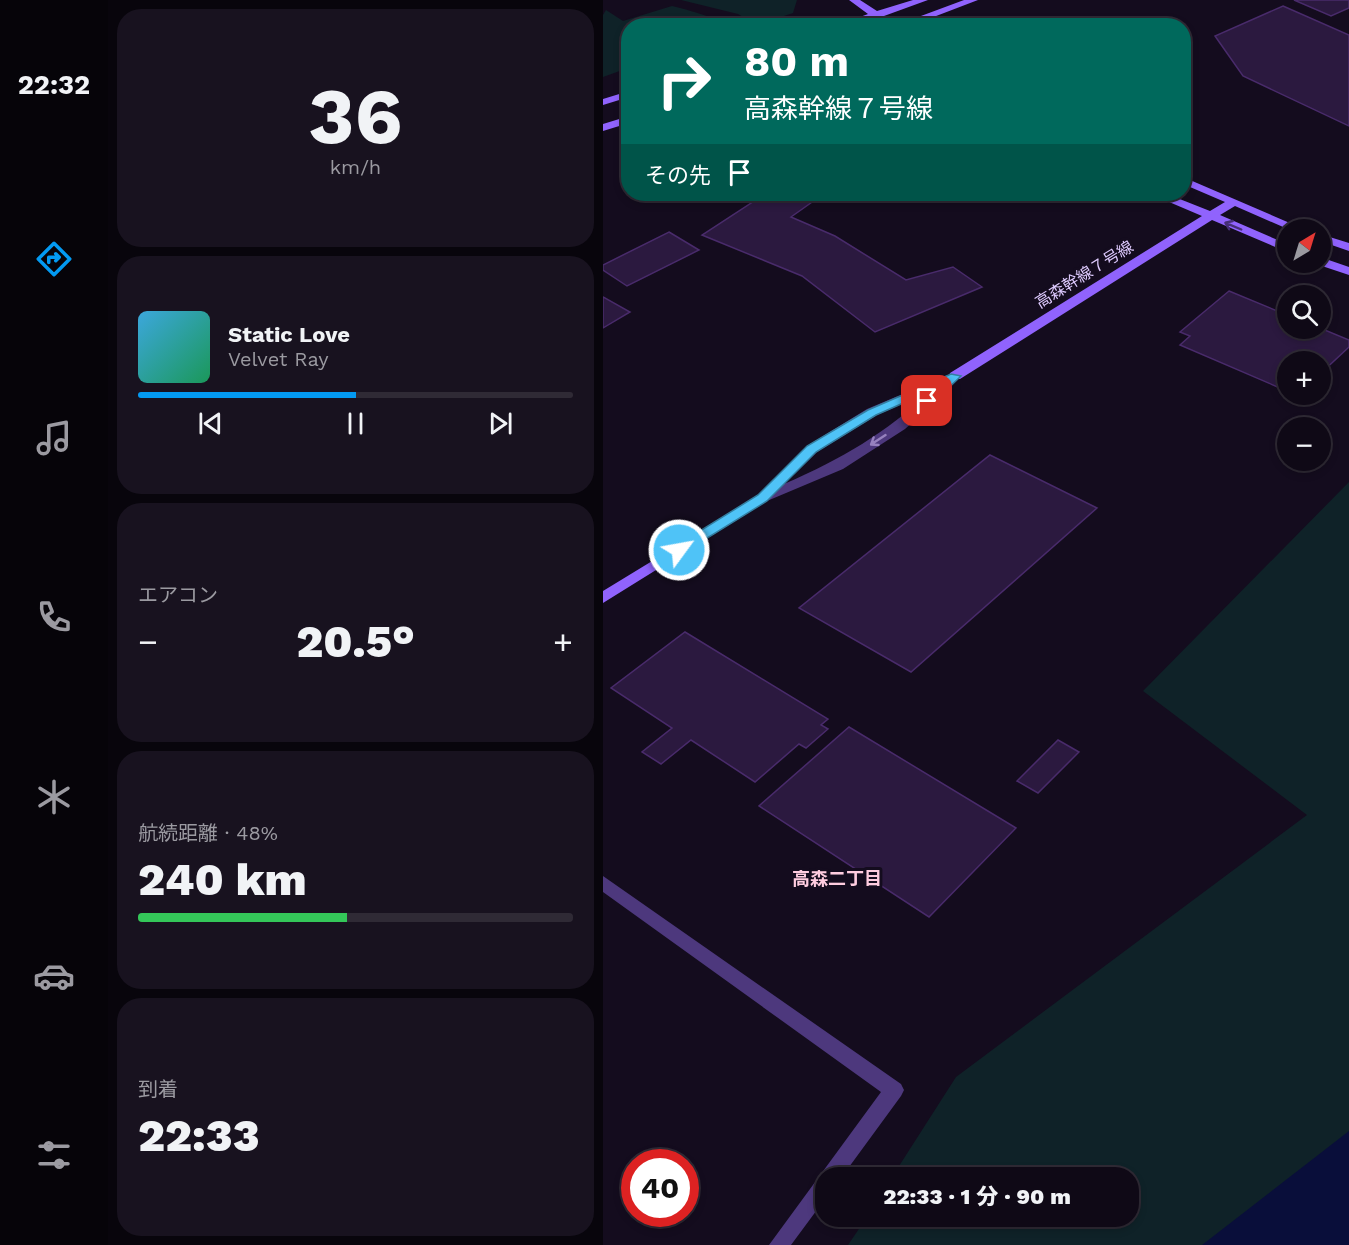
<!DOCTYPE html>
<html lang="ja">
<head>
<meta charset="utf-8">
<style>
  :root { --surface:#0f0916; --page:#18121f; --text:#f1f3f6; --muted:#9b9aa1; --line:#2f2a35; --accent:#039af2 }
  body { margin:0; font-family:"Work Sans","Noto Sans JP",sans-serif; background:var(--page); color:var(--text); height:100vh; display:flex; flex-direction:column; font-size:22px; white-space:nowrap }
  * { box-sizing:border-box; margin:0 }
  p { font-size:20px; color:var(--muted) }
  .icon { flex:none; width:33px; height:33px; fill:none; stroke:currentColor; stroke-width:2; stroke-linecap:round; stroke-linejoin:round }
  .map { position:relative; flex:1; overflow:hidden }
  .drawer { display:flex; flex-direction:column; gap:9px; padding:9px; background:#08050c; width:495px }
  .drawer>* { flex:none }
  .top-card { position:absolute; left:18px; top:18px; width:570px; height:183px; border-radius:24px; box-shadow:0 3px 9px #0003,0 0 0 2px var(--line); background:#00695c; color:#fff; overflow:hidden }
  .needle { width:39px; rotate:38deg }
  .buttons { position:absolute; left:674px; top:219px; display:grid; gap:12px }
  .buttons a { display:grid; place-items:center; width:54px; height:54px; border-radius:50%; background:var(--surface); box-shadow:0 3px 9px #0003,0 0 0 2px var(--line); font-size:30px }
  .speed { position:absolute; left:18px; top:1149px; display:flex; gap:12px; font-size:30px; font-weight:700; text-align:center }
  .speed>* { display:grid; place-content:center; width:78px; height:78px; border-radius:50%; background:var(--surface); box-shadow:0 3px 9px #0003,0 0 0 2px var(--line); line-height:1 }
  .speed .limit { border:9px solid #d22; background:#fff; color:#111 }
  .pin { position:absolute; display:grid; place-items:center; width:51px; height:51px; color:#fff; margin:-26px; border-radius:12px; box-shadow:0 3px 9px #0006 }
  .me { position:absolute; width:66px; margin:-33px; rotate:58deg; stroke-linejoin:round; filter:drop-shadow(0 0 4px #0008) }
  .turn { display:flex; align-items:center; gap:21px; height:126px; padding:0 24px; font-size:27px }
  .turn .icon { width:78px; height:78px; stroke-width:2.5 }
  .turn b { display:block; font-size:42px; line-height:51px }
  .then { display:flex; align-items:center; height:57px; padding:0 24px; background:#0003; gap:12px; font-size:22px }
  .big { font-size:45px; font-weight:800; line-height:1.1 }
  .drawer .card { flex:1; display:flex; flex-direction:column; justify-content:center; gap:9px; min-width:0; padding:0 21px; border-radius:24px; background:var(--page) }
  .drawer .dial { align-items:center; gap:0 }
  .dial b { font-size:78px; line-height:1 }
  .song { display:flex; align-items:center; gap:18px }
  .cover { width:72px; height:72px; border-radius:9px; background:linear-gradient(135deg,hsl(200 70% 55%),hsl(150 70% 35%)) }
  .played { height:6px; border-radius:3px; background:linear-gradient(90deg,var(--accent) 50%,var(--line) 50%) }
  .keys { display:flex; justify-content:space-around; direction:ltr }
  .heat { display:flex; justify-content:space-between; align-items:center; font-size:33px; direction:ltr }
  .charge { height:9px; border-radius:4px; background:linear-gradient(90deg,#34c759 48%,var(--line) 0) }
  .trip { position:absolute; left:212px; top:1167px; width:324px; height:60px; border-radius:24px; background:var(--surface); box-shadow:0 3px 9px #0003,0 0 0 2px var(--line); font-weight:800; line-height:60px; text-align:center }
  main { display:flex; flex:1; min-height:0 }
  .tabs { display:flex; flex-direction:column; width:108px; justify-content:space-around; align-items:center; background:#060409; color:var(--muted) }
  .tabs .icon { width:42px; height:42px }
  .tabs .active { color:var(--accent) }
  .tabs b { font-size:27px; color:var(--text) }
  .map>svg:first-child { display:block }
  .green { fill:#0f2228 }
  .water { fill:#090e3a }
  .building { fill:#2b193f; stroke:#492b6b; stroke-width:1.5 }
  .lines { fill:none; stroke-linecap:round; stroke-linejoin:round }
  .street { fill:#4d387d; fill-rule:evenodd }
  .secondary { fill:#9063fd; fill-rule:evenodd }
  .oneway { stroke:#462f77 }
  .oneway2 { stroke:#9681be }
  .route { fill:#4fc3f7; stroke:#337fa1; stroke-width:1.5 }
  .labels { text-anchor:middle; stroke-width:6; stroke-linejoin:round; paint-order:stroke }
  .street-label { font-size:16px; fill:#decafe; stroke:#140c1e }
  .neighbourhood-label { font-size:18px; font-weight:bold; fill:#feccdf; stroke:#140c1e }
</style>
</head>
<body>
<main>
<nav class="tabs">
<b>22:32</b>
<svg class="icon active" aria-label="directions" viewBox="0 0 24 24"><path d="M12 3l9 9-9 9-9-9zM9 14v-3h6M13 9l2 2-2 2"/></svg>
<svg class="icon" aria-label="music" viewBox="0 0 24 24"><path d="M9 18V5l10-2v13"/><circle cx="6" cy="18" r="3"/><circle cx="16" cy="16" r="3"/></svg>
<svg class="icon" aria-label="phone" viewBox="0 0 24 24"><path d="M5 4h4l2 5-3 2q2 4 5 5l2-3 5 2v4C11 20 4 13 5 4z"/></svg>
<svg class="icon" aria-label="climate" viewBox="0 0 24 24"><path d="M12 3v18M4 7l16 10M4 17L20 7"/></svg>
<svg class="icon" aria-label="car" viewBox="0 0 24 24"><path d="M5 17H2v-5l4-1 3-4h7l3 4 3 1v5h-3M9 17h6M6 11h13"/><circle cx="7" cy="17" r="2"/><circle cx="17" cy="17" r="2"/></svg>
<svg class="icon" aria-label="filters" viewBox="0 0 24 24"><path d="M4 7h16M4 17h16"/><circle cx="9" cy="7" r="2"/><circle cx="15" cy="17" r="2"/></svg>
</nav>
<section class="drawer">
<div class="card dial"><b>36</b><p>km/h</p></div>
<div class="card">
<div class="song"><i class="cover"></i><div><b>Static Love</b><p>Velvet Ray</p></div></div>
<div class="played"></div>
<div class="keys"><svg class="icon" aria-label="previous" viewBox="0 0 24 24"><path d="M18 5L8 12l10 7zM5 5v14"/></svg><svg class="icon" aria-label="pause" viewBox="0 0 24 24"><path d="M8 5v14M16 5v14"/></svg><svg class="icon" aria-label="next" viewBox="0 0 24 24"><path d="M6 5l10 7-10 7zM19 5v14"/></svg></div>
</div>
<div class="card"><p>エアコン</p>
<div class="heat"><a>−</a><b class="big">20.5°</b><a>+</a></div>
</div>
<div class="card"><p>航続距離 · 48%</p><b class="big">240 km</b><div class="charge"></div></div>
<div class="card"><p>到着</p><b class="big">22:33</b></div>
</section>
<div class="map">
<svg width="746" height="1245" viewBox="0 0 746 1245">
  <rect width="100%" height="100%" fill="#140c1e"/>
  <path class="green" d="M78 0H194L190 13 154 25 135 14Z
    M69 6C83 9 94 13 107 17 119 22 128 17 140 25L26 26 25 68 0 77V15L3 10 20 21Z
    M746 482V1245H245L264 1217 525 1216V1178L289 1177 353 1077 704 815 540 691Z"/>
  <path class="water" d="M746 1131V1245H599Z"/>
  <path class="building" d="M691 0H746V8L728 16Z
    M680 6 746 35V126L640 76 612 36Z
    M162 194 219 195 188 217 232 236 303 280 350 267 379 287 272 332 199 276 99 235Z
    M66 232 96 250 24 286 0 270V265Z
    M626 291 684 315V328H717L746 340V347L717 374V362H684V391L577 345 587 336 577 332Z
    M0 297 27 312 0 328Z
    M387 455 494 508 308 672 196 608Z
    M82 632 225 719 218 725 225 729 203 748 196 744 152 782 88 740 58 764 39 752 69 728 8 688Z
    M246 727 413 828 326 917 156 806Z
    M455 740 476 752 435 793 414 781Z"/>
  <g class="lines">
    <path class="street" d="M352 372 358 376 346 383 348 386 347 389 302 429 240 469 164 501H154L152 498 204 446 264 409ZM329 391C280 434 241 458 181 484L214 452 274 415Z
      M0 876 298 1084 301 1090 298 1096 238 1178H222V1199L188 1245H166L278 1092 0 892Z"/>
    <path class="secondary" d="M246 0H257L274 11 310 0H325L281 16 284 19 282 21 272 18 250 26H233L265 14Z
      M361 0H375L307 26H291Z
      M26 91V97L0 105V99Z
      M26 116V123L0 131V124Z
      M580 177 703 230H687L632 206 617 215 684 244V252L609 220 357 379H347L346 376 347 373 599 216 552 196 551 194H564L607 211 622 202 580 184Z
      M717 234 746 243V251L717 241Z
      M717 257 746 267V275L713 264 717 262Z
      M159 494 164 495 166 498 164 501 0 603V591Z"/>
  </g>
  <defs><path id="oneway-shaft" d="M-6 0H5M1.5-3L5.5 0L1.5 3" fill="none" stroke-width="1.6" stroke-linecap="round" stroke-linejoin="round" transform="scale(1.5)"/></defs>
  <use class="oneway" href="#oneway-shaft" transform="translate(630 226) rotate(-157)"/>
  <use class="oneway2" href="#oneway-shaft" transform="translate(275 440) rotate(147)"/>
  <path class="route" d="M348 374 358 376 329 404 319 401 330 390 273 415 213 452 164 501 80 553H71V547L155 495 204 446 265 410Z"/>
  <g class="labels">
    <g class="street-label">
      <text transform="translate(481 274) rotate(-32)" y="6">高森幹線７号線</text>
    </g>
    <g class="neighbourhood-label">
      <text x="234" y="885">高森二丁目</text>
    </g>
  </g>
</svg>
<div class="buttons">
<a><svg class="needle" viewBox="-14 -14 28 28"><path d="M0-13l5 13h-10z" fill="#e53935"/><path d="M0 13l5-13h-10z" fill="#9b9aa1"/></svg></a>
<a><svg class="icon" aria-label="search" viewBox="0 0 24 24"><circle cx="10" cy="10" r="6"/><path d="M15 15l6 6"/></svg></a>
<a>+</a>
<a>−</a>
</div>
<div class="speed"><div class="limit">40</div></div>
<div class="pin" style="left:324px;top:401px;background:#d93025"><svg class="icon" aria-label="arrive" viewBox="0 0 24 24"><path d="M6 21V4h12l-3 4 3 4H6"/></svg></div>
<svg class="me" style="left:76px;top:550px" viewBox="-20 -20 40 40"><circle r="17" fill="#4fc3f7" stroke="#fff" stroke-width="3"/><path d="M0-11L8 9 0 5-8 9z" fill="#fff"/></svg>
<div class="trip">22:33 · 1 分 · 90 m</div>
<div class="top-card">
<div class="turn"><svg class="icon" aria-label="right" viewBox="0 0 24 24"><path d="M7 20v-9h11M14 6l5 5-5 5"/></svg><div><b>80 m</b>高森幹線７号線</div></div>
<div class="then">その先<svg class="icon" aria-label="arrive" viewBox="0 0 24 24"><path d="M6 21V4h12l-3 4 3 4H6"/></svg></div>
</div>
</div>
</main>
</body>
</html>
